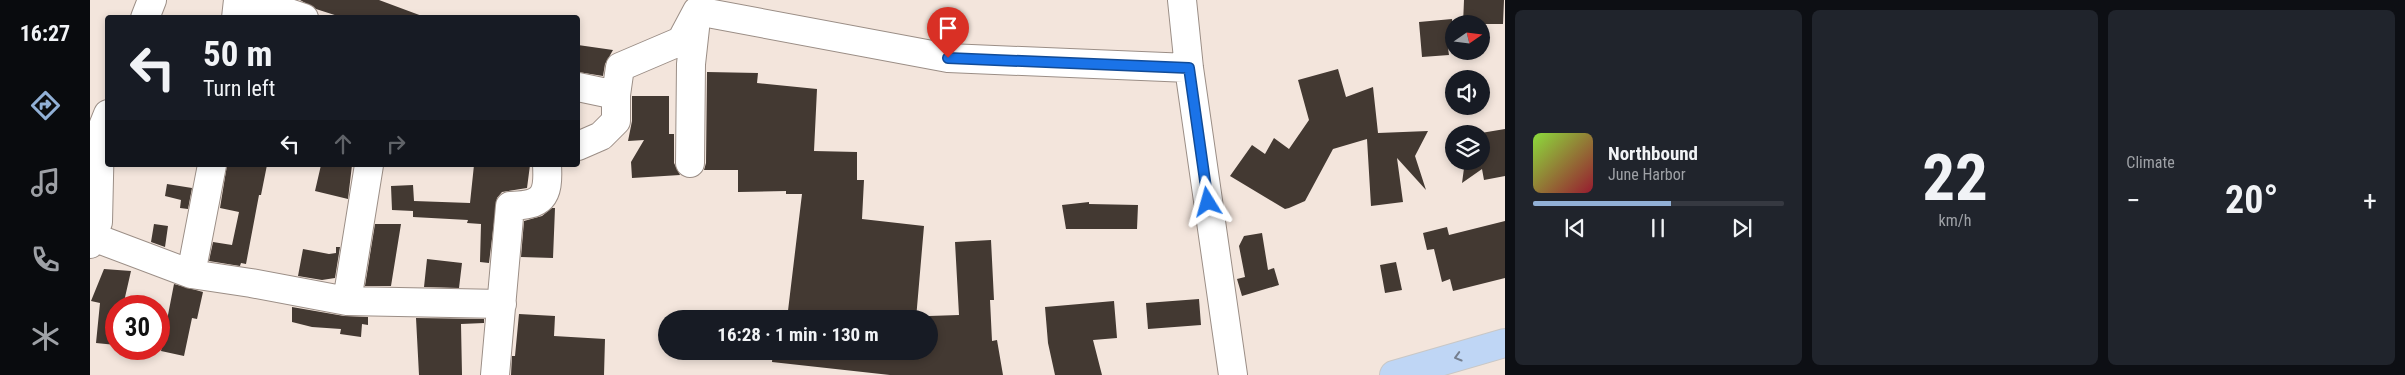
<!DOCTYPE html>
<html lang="en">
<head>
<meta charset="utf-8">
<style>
  :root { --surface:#171b24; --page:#20242c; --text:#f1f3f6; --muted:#9ea1a6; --line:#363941; --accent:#91b0d6 }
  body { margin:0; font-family:"Roboto Condensed",sans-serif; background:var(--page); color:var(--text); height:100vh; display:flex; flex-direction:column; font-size:19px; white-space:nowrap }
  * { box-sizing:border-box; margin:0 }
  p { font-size:16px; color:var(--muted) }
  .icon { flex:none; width:28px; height:28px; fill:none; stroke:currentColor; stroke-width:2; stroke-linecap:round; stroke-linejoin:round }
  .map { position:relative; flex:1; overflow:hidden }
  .drawer { display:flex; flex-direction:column; gap:10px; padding:10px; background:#0d0f14; width:900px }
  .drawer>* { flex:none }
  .top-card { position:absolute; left:15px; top:15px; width:475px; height:152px; border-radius:5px; box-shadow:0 2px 8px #0003; background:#171b24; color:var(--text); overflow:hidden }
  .needle { width:32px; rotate:76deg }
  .fabs { position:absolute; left:1355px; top:15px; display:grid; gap:10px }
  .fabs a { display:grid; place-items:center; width:45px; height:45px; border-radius:50%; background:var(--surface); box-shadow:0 2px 8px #0003; font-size:25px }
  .speed { position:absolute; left:15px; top:295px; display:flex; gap:10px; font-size:25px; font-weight:700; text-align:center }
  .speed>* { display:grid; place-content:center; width:65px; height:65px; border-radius:50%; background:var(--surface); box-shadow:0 2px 8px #0003; line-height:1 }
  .speed .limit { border:8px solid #d22; background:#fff; color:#111 }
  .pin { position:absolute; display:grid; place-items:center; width:42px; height:42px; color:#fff; margin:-51px -21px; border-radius:50% 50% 50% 0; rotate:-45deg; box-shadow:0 0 5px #0007 }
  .pin .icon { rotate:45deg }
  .me { position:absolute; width:55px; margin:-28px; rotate:352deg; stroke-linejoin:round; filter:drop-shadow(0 0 4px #0008) }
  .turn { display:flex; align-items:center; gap:18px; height:105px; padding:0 15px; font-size:22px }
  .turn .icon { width:65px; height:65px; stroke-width:2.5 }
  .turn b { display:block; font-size:35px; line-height:42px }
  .lanes { display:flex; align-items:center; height:48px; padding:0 15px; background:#0003; justify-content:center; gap:25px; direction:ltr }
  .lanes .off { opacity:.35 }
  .big { font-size:38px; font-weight:700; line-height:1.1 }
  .drawer .card { flex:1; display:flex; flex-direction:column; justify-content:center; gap:8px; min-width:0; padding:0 18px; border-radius:8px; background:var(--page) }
  .drawer .dial { align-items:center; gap:0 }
  .dial b { font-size:65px; line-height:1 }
  .song { display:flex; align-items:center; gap:15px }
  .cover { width:60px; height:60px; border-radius:8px; background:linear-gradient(135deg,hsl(90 70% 55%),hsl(350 70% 35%)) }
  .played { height:5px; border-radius:2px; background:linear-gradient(90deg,var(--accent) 55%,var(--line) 55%) }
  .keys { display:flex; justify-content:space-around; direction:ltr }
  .heat { display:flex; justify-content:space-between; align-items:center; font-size:28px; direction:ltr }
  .drawer .tiles { flex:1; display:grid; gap:10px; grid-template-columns:repeat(3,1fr) }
  .trip { position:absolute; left:568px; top:310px; width:280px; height:50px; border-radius:25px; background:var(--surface); box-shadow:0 2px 8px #0003; font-weight:700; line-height:50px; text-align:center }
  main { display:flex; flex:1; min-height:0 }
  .tabs { display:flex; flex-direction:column; width:90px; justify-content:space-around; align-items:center; background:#090b0e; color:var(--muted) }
  .tabs .icon { width:35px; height:35px }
  .tabs .current { color:var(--accent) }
  .tabs b { font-size:22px; color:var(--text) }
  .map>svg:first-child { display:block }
  .building { fill:#433932 }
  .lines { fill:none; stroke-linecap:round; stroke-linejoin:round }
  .minor-casing { stroke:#9b8e86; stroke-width:30 }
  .highway-casing { stroke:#c8c7c6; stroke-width:30 }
  .minor { stroke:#fff; stroke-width:28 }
  .highway { stroke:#bfd6f5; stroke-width:28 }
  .oneway { stroke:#757f8f }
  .route-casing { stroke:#114b97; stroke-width:12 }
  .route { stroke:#1a73e8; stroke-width:9 }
</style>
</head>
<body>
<main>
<nav class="tabs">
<b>16:27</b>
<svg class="icon current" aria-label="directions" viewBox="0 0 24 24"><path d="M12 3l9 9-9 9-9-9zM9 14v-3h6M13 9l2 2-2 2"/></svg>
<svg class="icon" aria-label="music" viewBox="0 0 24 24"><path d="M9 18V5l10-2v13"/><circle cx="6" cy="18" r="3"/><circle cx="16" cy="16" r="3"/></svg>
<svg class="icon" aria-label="phone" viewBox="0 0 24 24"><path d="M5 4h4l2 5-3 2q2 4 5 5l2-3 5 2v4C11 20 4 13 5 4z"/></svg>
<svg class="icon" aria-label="climate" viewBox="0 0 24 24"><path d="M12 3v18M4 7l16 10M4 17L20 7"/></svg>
</nav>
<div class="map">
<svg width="1415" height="375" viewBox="0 0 1415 375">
  <rect width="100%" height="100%" fill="#f3e5dc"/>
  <path class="building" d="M210 0H289L332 16 331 18H254L226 9Z
    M1374 0H1414L1413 24H1373Z
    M1362 19 1364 48H1358L1359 55 1332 57 1329 22Z
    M488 45 523 50 515 64 513 76 488 72Z
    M1248 69 1256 97 1283 87 1288 133 1338 131 1325 156 1336 190 1307 158 1313 202 1281 206 1277 139 1243 149 1215 201 1199 208 1195 209 1140 176 1162 145 1175 154 1184 138 1199 149 1219 120 1208 80Z
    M617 72 668 73 667 83 727 89 724 151 767 152V180H774L772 219 834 226 826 319H697L712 194H696V191L648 192V170H614L616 163Z
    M542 96H579V134H584V163L590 175 542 178 541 162 554 140 538 141 542 121Z
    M1415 129V176L1394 180 1392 169 1372 183 1375 161H1391V133Z
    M137 165H177L171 195H169L156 264 151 263 150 266 119 261 123 242 142 245 149 212 130 208Z
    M231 165H262L258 199 225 191Z
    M384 165H440L437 188 412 192 407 198 399 263 390 262 391 224 377 223 378 220 323 217V211L302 210 301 186 323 185 324 201 380 203Z
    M77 184 102 188 98 209 90 208 91 200 75 196Z
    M999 202V204L1048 205 1047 229H976L972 205Z
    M462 208H465L463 258 431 257 434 221 452 216Z
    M1415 221V278L1363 291 1360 279 1352 282 1344 249 1337 250 1333 233 1357 227 1359 235Z
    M64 224 78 226 75 247 61 242Z
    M285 224H311L301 286H275Z
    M1172 233 1178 270 1184 268 1189 285 1152 296 1147 279 1155 277 1149 246 1154 236Z
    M901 240 904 300H900L902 341 907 340 913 375H800L682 362 683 351H839V316L869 315 865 242Z
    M246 247H250L245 278 232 280 208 276 213 249 239 254 246 253Z
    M337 259 372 263 369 288 334 287Z
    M1306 262 1312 290 1295 293 1290 265Z
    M14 269 41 271 33 306H26V345L6 343 10 303 1 301Z
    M84 284 113 292 107 319 102 318 94 356 71 351Z
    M1109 299 1111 325 1058 329 1056 303Z
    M1024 301 1027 338 1003 340 1012 375H965L958 343 955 307Z
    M202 307 254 316 278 317V325L272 324 271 337 250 334 251 329 222 327 202 322Z
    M429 314 465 316 464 336 515 339 514 375H421L422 356H425Z
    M326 318 394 319V323L371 324 372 375H329Z"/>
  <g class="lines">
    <defs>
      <path id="minor" d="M160 0 214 18
        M1092 0 1099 68 1143 375
        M55 18 62 0
        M146 18 148 0
        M488 87 526 95 530 67 591 41 607 11 858 58 1099 68
        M488 146 511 136 526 121V95
        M600 163 601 64 606 19
        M3 237 101 274 161 283 257 301 412 304
        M0 244 8 222 10 134 18 114
        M101 274 122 165
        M257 301 279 165
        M405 375 420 206C452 205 459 198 457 165"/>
      <path id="highway" d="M1304 375 1415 343"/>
    </defs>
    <use href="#minor" class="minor-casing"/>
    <use href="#highway" class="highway-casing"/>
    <use href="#minor" class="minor"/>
    <use href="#highway" class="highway"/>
  </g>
  <defs><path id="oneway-chevron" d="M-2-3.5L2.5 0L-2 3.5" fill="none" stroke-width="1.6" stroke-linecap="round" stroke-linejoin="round" transform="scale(1.25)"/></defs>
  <use class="oneway" href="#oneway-chevron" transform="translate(1368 357) rotate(164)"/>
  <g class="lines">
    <defs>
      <path id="route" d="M858 58 1099 68 1118 202"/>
    </defs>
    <use href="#route" class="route-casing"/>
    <use href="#route" class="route"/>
  </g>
</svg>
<div class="fabs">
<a><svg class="needle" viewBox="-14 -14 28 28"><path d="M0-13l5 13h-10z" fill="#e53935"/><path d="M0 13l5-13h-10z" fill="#9ea1a6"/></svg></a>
<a><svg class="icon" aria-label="sound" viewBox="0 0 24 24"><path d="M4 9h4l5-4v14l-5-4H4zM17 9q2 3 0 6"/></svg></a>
<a><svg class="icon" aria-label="layers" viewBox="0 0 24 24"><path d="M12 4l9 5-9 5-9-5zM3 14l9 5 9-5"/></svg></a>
</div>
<div class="speed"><div class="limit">30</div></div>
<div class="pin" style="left:858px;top:58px;background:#d93025"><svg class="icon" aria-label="arrive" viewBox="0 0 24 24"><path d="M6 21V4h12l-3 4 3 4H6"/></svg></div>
<svg class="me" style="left:1118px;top:202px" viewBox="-20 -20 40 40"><path d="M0-17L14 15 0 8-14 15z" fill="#1a73e8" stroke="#fff" stroke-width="4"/></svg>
<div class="trip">16:28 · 1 min · 130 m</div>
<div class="top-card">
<div class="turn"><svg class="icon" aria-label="left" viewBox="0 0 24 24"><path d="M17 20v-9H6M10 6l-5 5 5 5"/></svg><div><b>50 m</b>Turn left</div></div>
<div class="lanes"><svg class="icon" aria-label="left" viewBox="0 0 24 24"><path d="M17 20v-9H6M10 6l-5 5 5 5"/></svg><svg class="icon off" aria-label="ahead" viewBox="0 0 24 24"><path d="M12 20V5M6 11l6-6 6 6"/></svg><svg class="icon off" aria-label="right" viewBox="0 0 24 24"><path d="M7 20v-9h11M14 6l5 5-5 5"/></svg></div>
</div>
</div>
<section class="drawer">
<div class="tiles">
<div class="card">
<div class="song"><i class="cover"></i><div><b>Northbound</b><p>June Harbor</p></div></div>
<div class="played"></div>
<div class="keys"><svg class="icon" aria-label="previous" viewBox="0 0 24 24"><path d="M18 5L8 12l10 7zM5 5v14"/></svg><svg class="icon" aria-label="pause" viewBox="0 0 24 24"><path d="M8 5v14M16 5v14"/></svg><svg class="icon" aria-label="next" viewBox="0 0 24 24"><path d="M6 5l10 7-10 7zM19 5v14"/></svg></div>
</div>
<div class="card dial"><b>22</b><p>km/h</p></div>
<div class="card"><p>Climate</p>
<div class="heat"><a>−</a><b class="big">20°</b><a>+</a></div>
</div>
</div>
</section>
</main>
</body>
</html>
